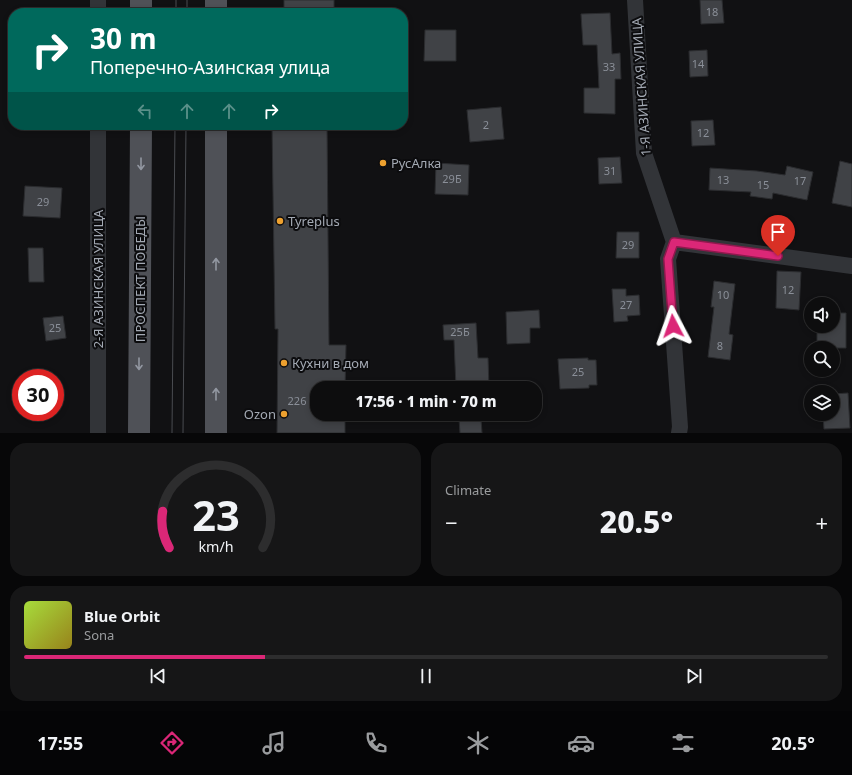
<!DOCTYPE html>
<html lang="en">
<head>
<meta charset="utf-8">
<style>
  :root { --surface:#0d0d0e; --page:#161617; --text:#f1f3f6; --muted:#9a9c9e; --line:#2d2d2e; --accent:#db2777 }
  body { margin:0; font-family:"Noto Sans",sans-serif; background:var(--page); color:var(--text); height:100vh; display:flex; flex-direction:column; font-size:15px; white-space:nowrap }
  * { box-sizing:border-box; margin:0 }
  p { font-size:13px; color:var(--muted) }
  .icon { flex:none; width:22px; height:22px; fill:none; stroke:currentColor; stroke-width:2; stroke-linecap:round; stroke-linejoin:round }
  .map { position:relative; height:433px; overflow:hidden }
  .panel { display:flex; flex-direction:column; gap:10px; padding:10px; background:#070708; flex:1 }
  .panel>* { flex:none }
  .guide { position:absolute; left:8px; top:8px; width:400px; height:122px; border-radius:16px; box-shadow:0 2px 6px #0003,0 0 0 1px var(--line); background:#00695c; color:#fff; overflow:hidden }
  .buttons { position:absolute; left:804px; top:297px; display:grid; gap:8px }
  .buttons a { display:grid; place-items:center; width:36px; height:36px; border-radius:50%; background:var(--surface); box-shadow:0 2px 6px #0003,0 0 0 1px var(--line); font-size:20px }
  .speed { position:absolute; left:12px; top:369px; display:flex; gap:8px; font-size:20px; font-weight:700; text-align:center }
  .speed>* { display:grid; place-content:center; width:52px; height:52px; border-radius:50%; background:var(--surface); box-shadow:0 2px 6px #0003,0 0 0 1px var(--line); line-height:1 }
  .speed .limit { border:6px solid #d22; background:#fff; color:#111 }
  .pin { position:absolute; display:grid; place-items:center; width:34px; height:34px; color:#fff; margin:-41px -17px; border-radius:50% 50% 50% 0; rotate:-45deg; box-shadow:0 0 4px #0007 }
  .pin .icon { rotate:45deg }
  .me { position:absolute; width:44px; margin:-22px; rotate:356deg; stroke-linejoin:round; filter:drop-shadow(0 0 3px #0008) }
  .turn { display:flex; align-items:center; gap:14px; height:84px; padding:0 16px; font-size:18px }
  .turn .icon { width:52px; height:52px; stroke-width:2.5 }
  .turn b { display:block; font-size:28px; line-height:34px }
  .lanes { display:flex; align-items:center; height:38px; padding:0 16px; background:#0003; justify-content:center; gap:20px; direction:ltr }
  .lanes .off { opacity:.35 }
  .big { font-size:30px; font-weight:800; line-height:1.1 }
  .panel .widget { flex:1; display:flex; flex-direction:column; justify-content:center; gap:6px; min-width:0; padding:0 14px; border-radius:16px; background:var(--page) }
  .panel .dial { align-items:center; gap:0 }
  .dial svg { height:104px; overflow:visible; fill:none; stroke:var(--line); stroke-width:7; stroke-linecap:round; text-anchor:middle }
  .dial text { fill:var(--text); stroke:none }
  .song { display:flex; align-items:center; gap:12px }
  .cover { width:48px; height:48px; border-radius:6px; background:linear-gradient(135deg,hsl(80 70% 55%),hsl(50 70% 35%)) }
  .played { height:4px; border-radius:2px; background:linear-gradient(90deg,var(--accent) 30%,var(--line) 30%) }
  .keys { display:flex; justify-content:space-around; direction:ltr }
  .heat { display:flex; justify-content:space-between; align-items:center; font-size:22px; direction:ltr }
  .panel .tiles { flex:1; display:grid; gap:10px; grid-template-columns:1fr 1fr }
  .widget:last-child { grid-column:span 2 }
  .trip { position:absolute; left:310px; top:381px; width:232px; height:40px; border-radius:16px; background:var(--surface); box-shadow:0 2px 6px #0003,0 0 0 1px var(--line); font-weight:800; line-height:40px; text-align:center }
  .menu { display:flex; height:64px; justify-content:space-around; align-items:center; background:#050506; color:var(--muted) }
  .menu .icon { width:28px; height:28px }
  .menu .current { color:var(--accent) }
  .menu b { font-size:18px; color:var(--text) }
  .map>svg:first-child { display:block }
  .building { fill:#404246; stroke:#2b2c2f }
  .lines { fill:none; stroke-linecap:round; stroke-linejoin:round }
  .street { stroke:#323438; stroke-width:16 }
  .primary { stroke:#4f5157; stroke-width:22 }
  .tram { stroke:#4a4c51; stroke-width:1 }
  .oneway { stroke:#9297a1 }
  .route-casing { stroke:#8e194d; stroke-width:10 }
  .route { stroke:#db2777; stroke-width:7 }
  .poi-dot { fill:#eea12f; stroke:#0c0c0e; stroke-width:1.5 }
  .labels { text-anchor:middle; stroke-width:4; stroke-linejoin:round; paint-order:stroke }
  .number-label { font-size:11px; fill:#8a8f98 }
  .street-label { font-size:13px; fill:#a3a9b3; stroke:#0c0c0e }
  .poi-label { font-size:13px; fill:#a3a9b3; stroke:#0c0c0e; text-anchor:start }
</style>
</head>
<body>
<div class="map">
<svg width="852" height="433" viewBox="0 0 852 433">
  <rect width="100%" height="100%" fill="#111113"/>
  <path class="building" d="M284 0H334V13H284Z
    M700 0H722L724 23 701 24Z
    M610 13 612 54 620 53 621 79H615V114L584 113V88H599L597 45H583L581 14Z
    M425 30H456V61H424Z
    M707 50 708 76 690 77 689 51Z
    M501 107 504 139 470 142 467 110Z
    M713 120 715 145 692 146 691 121Z
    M272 125H327L329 345H346L345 388H317V414H345V433H277L278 329H275Z
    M620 157 622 183 599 184 598 158Z
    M840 161 852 164V207L832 203Z
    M436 163 469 165 468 195 435 194Z
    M787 166 813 172 807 200 773 193 772 199 750 196 751 192 709 190 710 168 757 171 785 175Z
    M25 186 62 188 60 218 23 216Z
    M617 232H639V258H616Z
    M28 248H43L44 282H29Z
    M777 271 801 272 799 310 776 308Z
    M714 281 735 284 729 334 733 335 730 360 708 357 714 307H711Z
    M612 289H626V296L639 295 640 315 627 316 628 321 614 322Z
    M539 310 540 328H530V343L507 344 506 312Z
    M833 313H846V348H817V326H833Z
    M63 316 66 338 46 341 43 318Z
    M476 323 478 358H488L489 388H456L454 340H444L443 325Z
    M588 358V360H596L597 385H589V388L560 389 558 359Z
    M848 393 850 428 824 429 823 414H833V394Z
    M481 418 482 433H460L459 419Z"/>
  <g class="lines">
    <path class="street" d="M98 0V13
      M635 0 644 153 674 242 668 259 680 427 679 433
      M98 125V433
      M674 242 852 266"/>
    <path class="primary" d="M216 0V13
      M141 13V0
      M139 433 141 125
      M216 433V125"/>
    <path class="tram" d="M176 13V0
      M187 13V0
      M172 433 175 125
      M183 433 186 125"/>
  </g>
  <defs><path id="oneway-shaft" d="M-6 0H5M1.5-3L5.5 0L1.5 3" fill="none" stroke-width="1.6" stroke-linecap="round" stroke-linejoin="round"/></defs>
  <g class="oneway">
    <use href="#oneway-shaft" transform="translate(141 164) rotate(90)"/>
    <use href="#oneway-shaft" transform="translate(216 264) rotate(-90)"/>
    <use href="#oneway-shaft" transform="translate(139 364) rotate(90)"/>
    <use href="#oneway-shaft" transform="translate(216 394) rotate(-90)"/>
  </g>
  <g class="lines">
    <defs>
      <path id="route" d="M673 326 668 259 674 242 778 256"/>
    </defs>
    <use href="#route" class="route-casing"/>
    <use href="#route" class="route"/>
  </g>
  <g class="poi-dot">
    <circle cx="383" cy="163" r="4"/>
    <circle cx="280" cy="221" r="4"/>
    <circle cx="284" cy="363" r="4"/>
    <circle cx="284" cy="414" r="4"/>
  </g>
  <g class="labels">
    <g class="number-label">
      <text x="712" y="16">18</text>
      <text x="698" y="68">14</text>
      <text x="609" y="71">33</text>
      <text x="486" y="129">2</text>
      <text x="703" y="137">12</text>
      <text x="610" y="175">31</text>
      <text x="452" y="183">29Б</text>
      <text x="723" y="184">13</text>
      <text x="800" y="185">17</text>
      <text x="763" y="189">15</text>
      <text x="43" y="206">29</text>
      <text x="628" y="249">29</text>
      <text x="788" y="294">12</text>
      <text x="723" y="299">10</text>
      <text x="626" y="309">27</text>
      <text x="55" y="332">25</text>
      <text x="460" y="336">25Б</text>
      <text x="720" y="350">8</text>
      <text x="578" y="376">25</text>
      <text x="297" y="405">226</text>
    </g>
    <g class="street-label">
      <text transform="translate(641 87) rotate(-94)" y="5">1-Я АЗИНСКАЯ УЛИЦА</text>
      <text transform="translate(98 279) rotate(-90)" y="5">2-Я АЗИНСКАЯ УЛИЦА</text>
      <text transform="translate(140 279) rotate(-90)" y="5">ПРОСПЕКТ ПОБЕДЫ</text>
    </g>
    <g class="poi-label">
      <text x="391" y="168">РусАлка</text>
      <text x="288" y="226">Tyreplus</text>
      <text x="292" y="368">Кухни в дом</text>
      <text x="276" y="419" text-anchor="end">Ozon</text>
    </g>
  </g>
</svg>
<div class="buttons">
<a><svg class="icon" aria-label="sound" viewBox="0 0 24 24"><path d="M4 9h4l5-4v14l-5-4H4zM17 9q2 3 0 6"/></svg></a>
<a><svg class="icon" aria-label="search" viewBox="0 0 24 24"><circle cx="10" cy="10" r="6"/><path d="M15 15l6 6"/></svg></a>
<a><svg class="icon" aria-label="layers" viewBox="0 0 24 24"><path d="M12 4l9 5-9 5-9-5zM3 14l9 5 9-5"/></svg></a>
</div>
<div class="speed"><div class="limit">30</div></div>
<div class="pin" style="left:778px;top:256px;background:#d93025"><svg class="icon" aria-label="arrive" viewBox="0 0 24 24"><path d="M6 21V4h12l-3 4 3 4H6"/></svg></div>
<svg class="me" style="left:673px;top:326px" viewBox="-20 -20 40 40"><path d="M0-17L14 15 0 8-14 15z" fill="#db2777" stroke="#fff" stroke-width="4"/></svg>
<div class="trip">17:56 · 1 min · 70 m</div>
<div class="guide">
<div class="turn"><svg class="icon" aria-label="right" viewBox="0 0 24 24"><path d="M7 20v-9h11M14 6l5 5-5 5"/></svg><div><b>30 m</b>Поперечно-Азинская улица</div></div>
<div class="lanes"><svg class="icon off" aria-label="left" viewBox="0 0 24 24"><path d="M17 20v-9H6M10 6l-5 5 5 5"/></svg><svg class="icon off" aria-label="ahead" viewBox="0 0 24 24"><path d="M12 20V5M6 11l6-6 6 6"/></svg><svg class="icon off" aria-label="ahead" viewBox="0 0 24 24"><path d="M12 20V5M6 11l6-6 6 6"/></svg><svg class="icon" aria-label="right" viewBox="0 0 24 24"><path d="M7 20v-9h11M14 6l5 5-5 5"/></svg></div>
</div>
</div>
<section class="panel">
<div class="tiles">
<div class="widget dial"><svg viewBox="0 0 100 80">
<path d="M14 69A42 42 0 1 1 86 69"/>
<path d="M14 69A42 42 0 0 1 9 41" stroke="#db2777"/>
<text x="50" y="56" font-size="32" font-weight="700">23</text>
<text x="50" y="72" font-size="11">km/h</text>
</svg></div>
<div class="widget"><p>Climate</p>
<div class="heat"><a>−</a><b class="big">20.5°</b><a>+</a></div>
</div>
<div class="widget">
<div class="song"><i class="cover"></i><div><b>Blue Orbit</b><p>Sona</p></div></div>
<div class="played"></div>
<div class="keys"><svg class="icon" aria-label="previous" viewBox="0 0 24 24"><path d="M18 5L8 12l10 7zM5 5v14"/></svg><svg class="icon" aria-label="pause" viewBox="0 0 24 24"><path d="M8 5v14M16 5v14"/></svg><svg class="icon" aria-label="next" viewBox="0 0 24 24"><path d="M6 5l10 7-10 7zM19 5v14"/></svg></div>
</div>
</div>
</section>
<nav class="menu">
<b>17:55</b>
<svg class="icon current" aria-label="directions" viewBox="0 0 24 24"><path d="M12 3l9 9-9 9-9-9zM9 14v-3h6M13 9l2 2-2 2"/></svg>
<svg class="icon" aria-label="music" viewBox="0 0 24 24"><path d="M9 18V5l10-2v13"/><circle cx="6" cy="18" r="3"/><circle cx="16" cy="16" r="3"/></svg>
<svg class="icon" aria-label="phone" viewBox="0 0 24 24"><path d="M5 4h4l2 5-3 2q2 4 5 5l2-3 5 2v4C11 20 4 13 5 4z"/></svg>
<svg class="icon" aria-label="climate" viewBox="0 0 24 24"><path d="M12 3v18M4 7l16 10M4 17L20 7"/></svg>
<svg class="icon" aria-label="car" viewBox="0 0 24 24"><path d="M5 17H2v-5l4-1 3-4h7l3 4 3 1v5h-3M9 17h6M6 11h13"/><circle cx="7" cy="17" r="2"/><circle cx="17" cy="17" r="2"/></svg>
<svg class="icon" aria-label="filters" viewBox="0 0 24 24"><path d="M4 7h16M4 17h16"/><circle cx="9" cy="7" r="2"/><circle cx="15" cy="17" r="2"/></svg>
<b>20.5°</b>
</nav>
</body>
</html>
